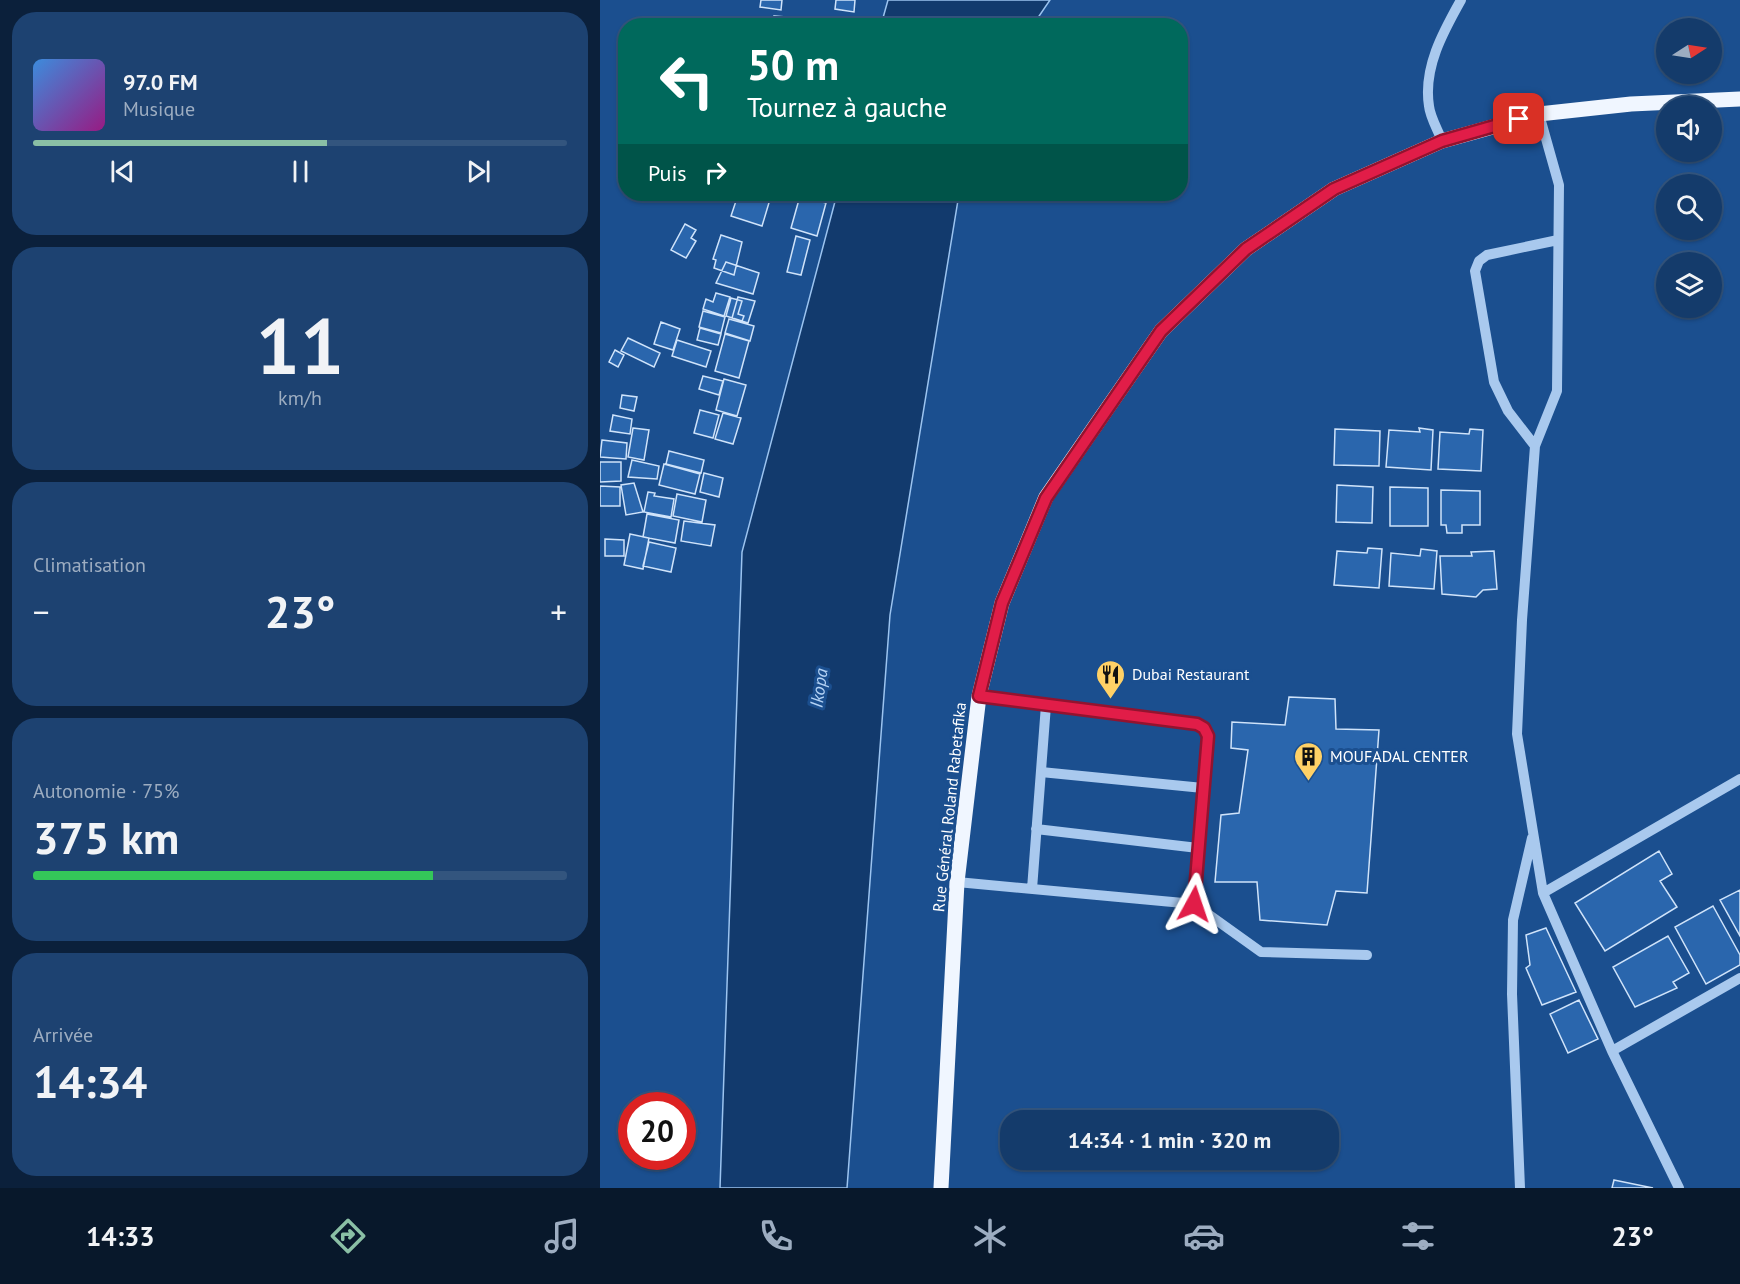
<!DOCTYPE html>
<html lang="fr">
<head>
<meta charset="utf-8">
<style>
  :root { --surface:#143b6b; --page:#1d4271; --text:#f1f3f6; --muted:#9dadc1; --line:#33557e; --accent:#8abfa5 }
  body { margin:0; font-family:"PT Sans",sans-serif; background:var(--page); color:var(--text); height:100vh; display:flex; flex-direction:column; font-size:22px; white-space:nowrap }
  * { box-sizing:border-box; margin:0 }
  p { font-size:20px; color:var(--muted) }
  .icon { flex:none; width:33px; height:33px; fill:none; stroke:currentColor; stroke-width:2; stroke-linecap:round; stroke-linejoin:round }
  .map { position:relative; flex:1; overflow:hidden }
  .panel { display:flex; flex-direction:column; gap:12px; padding:12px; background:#0b203b; width:600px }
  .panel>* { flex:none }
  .top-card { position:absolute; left:18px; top:18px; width:570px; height:183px; border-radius:24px; box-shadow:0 2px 4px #0004,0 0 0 2px var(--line); background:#00695c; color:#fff; overflow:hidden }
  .needle { width:39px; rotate:78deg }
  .tools { position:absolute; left:1056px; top:18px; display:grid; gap:12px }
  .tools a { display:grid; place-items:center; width:66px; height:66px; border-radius:50%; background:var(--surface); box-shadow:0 2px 4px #0004,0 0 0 2px var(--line); font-size:30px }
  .speed { position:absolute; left:18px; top:1092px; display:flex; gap:12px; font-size:30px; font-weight:700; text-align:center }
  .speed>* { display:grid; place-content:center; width:78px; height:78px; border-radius:50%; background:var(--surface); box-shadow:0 2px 4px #0004,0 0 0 2px var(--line); line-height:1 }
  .speed .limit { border:9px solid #d22; background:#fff; color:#111 }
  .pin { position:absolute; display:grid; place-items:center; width:51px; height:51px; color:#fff; margin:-26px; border-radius:12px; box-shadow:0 3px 9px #0006 }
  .me { position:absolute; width:66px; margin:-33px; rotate:5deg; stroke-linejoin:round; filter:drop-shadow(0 0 4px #0008) }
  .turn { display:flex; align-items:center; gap:21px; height:126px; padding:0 30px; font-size:27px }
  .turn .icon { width:78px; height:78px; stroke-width:2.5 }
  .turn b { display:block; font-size:42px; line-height:51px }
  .then { display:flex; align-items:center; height:57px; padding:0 30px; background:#0003; gap:12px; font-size:22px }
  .big { font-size:45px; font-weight:600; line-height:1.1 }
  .panel .tile { flex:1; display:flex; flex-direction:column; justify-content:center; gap:9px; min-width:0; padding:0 21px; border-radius:24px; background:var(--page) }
  .panel .dial { align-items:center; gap:0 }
  .dial b { font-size:78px; line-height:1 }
  .song { display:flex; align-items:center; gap:18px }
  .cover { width:72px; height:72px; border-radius:9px; background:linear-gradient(135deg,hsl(210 70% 55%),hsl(310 70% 35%)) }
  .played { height:6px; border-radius:3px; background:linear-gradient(90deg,var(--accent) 55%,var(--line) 55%) }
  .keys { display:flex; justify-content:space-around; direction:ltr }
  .heat { display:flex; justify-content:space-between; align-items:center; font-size:33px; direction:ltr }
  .charge { height:9px; border-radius:4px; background:linear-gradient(90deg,#34c759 75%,var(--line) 0) }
  .trip { position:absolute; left:400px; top:1110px; width:339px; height:60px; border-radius:24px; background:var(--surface); box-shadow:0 2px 4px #0004,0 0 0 2px var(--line); font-weight:600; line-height:60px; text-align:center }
  .tab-bar { display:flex; height:96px; justify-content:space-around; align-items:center; background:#08182b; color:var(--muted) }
  .tab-bar .icon { width:42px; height:42px }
  .tab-bar .current { color:var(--accent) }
  .tab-bar b { font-size:27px; color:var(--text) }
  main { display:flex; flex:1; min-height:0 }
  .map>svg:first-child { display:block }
  .water { fill:#123a6d; stroke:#9cc4f0; stroke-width:1.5 }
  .building { fill:#2a66ad; stroke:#cfe3fa; stroke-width:1.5 }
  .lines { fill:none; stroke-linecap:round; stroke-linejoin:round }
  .minor { stroke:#a9c9ee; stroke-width:10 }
  .major { stroke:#f0f6ff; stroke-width:15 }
  .route-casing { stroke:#92132f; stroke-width:15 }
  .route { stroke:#e11d48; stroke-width:10 }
  .labels { text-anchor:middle; stroke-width:6; stroke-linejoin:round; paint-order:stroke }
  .poi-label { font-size:16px; fill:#fff; stroke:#1b4f8f; text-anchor:start }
  .street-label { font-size:16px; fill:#fff; stroke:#1b4f8f }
  .water-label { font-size:18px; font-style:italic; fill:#b5d3f5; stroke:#1b4f8f }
</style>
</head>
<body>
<main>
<section class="panel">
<div class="tile">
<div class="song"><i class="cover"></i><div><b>97.0 FM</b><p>Musique</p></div></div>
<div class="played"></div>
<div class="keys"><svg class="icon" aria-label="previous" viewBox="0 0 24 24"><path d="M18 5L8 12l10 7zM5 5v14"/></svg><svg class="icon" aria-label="pause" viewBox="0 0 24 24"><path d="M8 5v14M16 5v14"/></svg><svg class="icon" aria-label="next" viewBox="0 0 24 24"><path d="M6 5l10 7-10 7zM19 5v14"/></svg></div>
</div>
<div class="tile dial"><b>11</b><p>km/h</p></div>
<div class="tile"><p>Climatisation</p>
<div class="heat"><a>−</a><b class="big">23°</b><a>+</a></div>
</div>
<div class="tile"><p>Autonomie · 75%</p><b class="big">375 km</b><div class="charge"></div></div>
<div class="tile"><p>Arrivée</p><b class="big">14:34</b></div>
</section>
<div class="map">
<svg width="1140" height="1188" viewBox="0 0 1140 1188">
  <rect width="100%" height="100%" fill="#1b4f8f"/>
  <path class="water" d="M288 0H450L433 25H281Z
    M237 194H359L290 615 247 1188H120L142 552Z"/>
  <path class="building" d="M161 0H182L181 10 160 7Z
    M236 0H255L254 12 235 9Z
    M174 16 199 18V26H174Z
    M126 194H163L171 196 162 226 131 216 136 201 125 197Z
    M200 196 226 203 217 236 191 228Z
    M85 224 96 230 91 238 96 241 86 258 71 250Z
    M121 235 142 242 134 275 114 268 116 260 113 259Z
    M196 236 210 240 201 275 187 272Z
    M126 262 159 273 153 294 116 283Z
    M116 293 130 297 124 316 103 309 106 299 113 302Z
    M138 297 155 301 148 323 132 318Z
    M131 298 142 301 138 314 144 316 142 321 126 316Z
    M103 311 125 317 121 333 99 327Z
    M129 319 154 326 150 341 125 333Z
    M61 322 80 329 73 350 54 344Z
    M100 328 121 334 118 345 97 340Z
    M125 334 149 341 139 378 115 371Z
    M28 338 60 353 54 367 21 351Z
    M77 340 111 351 106 367 72 356Z
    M15 350 24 355 18 367 9 362Z
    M103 376 123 381 119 395 99 389Z
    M124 379 146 385 137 416 116 410Z
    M22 395 37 397 34 411 20 408Z
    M100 410 119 415 113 438 94 433Z
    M123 413 141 418 133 444 115 439Z
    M13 415 32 419 30 434 10 431Z
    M33 428 49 430 44 460 28 457Z
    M819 428 833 430 831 470 786 467 789 430 820 432Z
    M735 429 780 431 779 466 734 465Z
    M870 429 883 430 881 471 838 469 840 432 869 434Z
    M2 440 27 443 26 459 0 457Z
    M69 451 104 460 101 473 66 464Z
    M32 460 59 466 57 479 28 477Z
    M0 462H21V481L0 482Z
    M64 464 100 474 95 494 59 485Z
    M104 473 123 478 119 497 100 492Z
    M34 483 43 512 26 515 21 485Z
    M737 485 773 487 772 523 736 522Z
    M0 486 20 487V506H0Z
    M790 487 828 488V526H790Z
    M841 490 880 491V525H862V533H847L846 525H841Z
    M48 492 55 493 54 496 74 499 71 517 44 512Z
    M77 494 106 500 102 522 73 516Z
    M47 514 79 520 75 543 43 537Z
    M84 521 115 525 111 546 81 541Z
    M30 534 49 538 43 569 24 565Z
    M5 539 24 540V556H5Z
    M49 542 76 548 71 572 43 566Z
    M768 548 782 549 779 588 734 585 737 551 767 553Z
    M821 549 837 551 834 589 789 586 791 553 820 556Z
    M894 551 897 589 883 590 876 597 842 594 840 556H872L871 552Z
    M689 697 735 699 736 729 779 730 767 893 736 891 727 925 660 920 657 882H615L621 815 639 813 648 750 631 748 632 722 685 725Z
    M1059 851 1072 874 1060 881 1077 907 1005 951 975 903Z
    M1140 890V936L1120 900Z
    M1113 906 1140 955V965L1106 984 1075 927Z
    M946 928 976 992 942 1005 926 968 930 965 926 935Z
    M1068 936 1089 973 1073 982 1077 988 1035 1007 1013 967Z
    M979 1000 998 1039 968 1053 950 1014Z
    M1014 1180 1053 1188H1012Z"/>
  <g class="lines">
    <path class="minor" d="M939 114 959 185 957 391 935 446 922 620 917 734 943 893 1012 1051 1079 1188
      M842 141C838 130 830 117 829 106 823 68 843 32 861 0
      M935 446 908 411 894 382 875 271 879 261 887 255 958 240
      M441 772 603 788
      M436 829 598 848
      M357 882 594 904 608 736 604 728 597 724 379 696
      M432 889 446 705
      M943 893 1140 779
      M594 904 661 952 767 955
      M1012 1051 1140 978
      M920 1188 912 994 913 920 932 838"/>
    <path class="major" d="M341 1188 357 882 379 696 402 603 446 497 561 331 646 249 734 189 842 141 939 114 1031 104 1140 99"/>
  </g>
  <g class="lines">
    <defs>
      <path id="route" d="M594 904 608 736 604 728 597 724 379 696 402 603 446 498 561 331 646 249 734 189 842 141 919 119"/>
    </defs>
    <use href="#route" class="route-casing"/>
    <use href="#route" class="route"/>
  </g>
  <defs>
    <symbol id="restaurant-pin" viewBox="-11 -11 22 30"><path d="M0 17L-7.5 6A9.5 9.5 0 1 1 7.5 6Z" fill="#ffd166" stroke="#1b4f8f"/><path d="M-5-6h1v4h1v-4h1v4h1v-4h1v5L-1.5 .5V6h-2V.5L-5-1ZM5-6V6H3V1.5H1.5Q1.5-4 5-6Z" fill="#111"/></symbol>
    <symbol id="building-pin" viewBox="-11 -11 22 30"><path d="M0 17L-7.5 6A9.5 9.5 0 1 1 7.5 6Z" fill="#ffd166" stroke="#1b4f8f"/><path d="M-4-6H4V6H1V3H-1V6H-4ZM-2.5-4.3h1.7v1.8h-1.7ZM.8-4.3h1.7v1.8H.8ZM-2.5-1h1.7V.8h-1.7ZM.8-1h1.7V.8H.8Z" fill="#111"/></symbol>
  </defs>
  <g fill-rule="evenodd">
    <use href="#restaurant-pin" x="494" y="658" width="33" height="45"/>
    <use href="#building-pin" x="692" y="740" width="33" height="45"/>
  </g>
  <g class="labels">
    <g class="poi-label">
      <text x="532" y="680">Dubai Restaurant</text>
      <text x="730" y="762">MOUFADAL CENTER</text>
    </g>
    <g class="street-label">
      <text transform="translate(349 807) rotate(-84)" y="6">Rue Général Roland Rabetafika</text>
    </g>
    <g class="water-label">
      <text transform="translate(219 688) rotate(-82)" y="6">Ikopa</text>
    </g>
  </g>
</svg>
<div class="tools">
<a><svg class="needle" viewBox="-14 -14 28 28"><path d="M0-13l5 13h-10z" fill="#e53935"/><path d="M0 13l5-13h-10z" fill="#9dadc1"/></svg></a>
<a><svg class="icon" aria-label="sound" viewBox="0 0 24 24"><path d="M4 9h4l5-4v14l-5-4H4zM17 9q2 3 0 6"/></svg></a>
<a><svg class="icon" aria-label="search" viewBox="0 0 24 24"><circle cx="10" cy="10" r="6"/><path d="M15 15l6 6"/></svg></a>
<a><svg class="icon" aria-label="layers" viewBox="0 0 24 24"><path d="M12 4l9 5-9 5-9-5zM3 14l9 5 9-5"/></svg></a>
</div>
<div class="speed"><div class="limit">20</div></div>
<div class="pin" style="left:919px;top:119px;background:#d93025"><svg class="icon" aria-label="arrive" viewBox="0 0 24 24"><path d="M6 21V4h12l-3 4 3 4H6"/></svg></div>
<svg class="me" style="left:594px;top:904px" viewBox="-20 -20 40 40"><path d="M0-17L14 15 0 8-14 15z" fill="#e11d48" stroke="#fff" stroke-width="4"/></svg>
<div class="trip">14:34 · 1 min · 320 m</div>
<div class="top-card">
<div class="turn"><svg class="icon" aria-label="left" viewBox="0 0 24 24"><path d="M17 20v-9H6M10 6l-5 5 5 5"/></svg><div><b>50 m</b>Tournez à gauche</div></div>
<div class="then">Puis<svg class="icon" aria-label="right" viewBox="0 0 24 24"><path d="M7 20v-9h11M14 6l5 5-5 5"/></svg></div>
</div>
</div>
</main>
<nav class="tab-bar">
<b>14:33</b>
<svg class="icon current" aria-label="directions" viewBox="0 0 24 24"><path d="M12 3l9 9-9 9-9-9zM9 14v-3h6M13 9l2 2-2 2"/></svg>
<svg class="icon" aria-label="music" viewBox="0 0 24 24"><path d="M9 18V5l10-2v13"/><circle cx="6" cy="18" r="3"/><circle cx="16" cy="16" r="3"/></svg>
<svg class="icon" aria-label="phone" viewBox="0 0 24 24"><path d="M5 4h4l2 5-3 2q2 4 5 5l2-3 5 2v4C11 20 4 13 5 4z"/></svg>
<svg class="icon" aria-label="climate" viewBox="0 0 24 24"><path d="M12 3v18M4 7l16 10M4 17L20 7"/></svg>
<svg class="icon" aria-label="car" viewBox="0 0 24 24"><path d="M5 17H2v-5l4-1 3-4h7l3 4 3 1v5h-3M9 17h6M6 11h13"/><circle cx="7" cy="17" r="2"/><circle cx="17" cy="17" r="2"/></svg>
<svg class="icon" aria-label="filters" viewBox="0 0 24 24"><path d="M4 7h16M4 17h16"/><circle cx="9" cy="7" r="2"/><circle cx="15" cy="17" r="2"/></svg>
<b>23°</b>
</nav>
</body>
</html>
